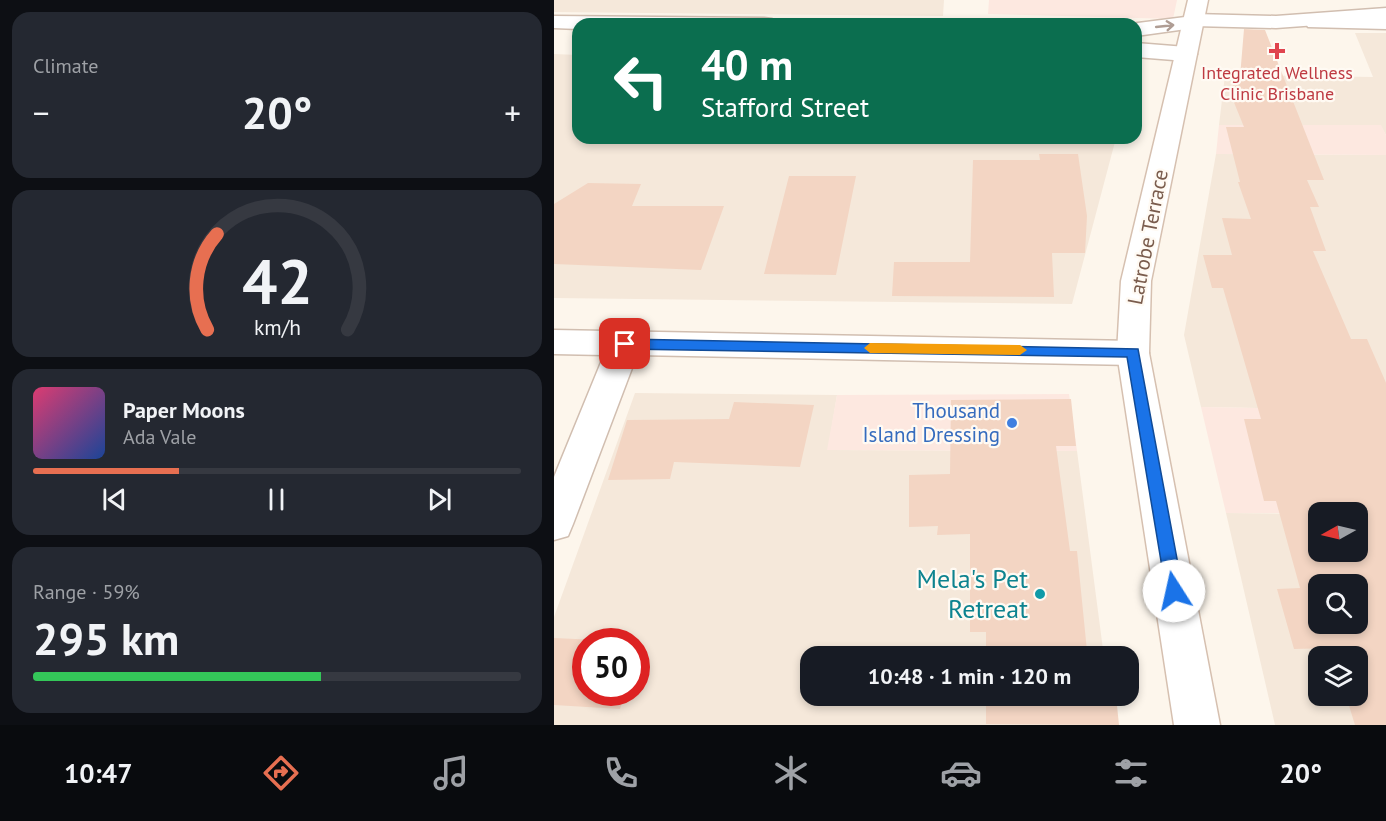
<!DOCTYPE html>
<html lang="en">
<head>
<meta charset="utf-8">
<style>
  :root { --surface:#171b24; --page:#242831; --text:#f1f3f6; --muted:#9ea1a6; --line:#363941; --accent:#e76f51 }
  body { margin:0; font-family:"PT Sans",sans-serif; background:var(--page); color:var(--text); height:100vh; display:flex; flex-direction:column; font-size:22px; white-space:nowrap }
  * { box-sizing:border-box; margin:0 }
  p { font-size:20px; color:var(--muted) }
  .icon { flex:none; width:33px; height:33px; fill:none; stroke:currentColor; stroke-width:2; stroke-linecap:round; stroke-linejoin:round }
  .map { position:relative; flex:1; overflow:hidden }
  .panel { display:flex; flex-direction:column; gap:12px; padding:12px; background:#0d0f14; width:554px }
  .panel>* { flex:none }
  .top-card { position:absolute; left:18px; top:18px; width:570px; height:126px; border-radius:18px; box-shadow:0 3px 9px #0003; background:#0b6e4f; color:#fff; overflow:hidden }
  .needle { width:39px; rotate:262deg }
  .controls { position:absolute; left:754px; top:502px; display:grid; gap:12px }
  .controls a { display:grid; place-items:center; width:60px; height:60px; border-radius:12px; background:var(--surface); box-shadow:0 3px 9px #0003; font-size:30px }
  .speed { position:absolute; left:18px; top:628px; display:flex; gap:12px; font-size:30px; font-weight:700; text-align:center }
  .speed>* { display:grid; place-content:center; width:78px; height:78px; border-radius:50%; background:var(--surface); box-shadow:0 3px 9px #0003; line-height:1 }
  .speed .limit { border:9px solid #d22; background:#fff; color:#111 }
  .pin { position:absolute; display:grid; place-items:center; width:51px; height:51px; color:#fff; margin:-26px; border-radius:12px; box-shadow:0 3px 9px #0006 }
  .me { position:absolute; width:66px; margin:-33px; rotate:350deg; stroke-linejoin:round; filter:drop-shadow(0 0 4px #0008) }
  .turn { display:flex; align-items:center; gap:21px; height:126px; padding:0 30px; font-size:27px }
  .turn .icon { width:78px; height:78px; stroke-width:2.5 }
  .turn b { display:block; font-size:42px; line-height:51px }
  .big { font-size:45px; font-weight:700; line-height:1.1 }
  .panel .widget { flex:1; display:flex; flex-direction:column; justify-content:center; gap:9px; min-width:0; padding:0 21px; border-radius:18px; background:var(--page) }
  .panel .dial { align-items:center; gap:0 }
  .dial svg { height:156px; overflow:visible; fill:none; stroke:var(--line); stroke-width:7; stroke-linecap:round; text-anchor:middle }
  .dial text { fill:var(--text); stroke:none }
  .song { display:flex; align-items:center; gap:18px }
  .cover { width:72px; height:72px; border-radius:9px; background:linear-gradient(135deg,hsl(340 70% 55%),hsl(220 70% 35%)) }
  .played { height:6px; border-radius:3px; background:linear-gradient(90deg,var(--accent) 30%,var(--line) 30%) }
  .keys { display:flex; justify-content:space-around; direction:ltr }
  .heat { display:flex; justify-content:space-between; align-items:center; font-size:33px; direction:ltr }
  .charge { height:9px; border-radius:4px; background:linear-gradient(90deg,#34c759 59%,var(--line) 0) }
  .trip { position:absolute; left:246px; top:646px; width:339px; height:60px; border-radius:18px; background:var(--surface); box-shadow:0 3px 9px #0003; font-weight:700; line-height:60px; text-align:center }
  .dock { display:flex; height:96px; justify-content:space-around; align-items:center; background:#090b0e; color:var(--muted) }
  .dock .icon { width:42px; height:42px }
  .dock .current { color:var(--accent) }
  .dock b { font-size:27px; color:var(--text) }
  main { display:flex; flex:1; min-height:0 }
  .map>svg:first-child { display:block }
  .residential { fill:#f5e8da; fill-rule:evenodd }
  .commercial { fill:#fde8e0 }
  .building { fill:#f3d5c3; fill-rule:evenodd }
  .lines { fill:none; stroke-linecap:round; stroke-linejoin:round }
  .minor-casing { stroke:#d1beb0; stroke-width:3 }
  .tertiary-casing { stroke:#d1beb0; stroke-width:3 }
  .secondary-casing { stroke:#d6c0b0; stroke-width:3 }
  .minor { fill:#fff; fill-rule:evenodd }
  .tertiary { fill:#fff; fill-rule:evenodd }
  .secondary { fill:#fff; fill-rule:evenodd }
  .oneway { stroke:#af9d94 }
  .route { fill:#1a73e8; stroke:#114b97; stroke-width:1.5 }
  .slow { fill:#f59e0b }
  .health-dot { fill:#e0444e; stroke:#fffaf3; stroke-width:2 }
  .shop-dot { fill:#3f7fe0; stroke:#fffaf3; stroke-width:2 }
  .culture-dot { fill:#0f9aa8; stroke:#fffaf3; stroke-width:2 }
  .labels { text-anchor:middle; stroke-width:4.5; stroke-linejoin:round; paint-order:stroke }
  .far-health-label { font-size:18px; fill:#be3a42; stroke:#fffaf3 }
  .street-label { font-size:21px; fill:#7a5c4d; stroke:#fffaf3 }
  .shop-label { font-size:21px; fill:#366cbe; stroke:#fffaf3; text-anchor:end }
  .near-culture-label { font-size:26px; fill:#0d838f; stroke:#fffaf3; text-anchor:end }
</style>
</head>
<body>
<main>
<section class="panel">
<div class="widget"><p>Climate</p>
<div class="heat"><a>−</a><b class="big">20°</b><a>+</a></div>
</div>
<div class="widget dial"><svg viewBox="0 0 100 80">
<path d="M14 69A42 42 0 1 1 86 69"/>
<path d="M14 69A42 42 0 0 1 19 20" stroke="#e76f51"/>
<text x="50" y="56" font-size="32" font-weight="700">42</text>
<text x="50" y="72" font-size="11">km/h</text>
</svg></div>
<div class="widget">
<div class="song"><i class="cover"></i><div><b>Paper Moons</b><p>Ada Vale</p></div></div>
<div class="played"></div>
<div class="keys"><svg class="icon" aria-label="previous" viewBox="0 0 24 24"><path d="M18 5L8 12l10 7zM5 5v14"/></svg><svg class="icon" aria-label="pause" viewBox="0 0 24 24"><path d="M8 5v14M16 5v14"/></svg><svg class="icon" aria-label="next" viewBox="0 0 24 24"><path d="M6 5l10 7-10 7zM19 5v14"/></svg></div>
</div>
<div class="widget"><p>Range · 59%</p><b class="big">295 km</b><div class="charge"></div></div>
</section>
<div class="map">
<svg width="833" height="725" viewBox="0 0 833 725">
  <rect width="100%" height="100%" fill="#fdf6ec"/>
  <path class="residential" d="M0 0H390L389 16 0 12Z
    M801 33H832V135L826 125H665L671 75 819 77Z
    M0 54 24 55V138H562L518 304 0 298Z
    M662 154 832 155V410L647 407 630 335Z
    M81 393 283 395 274 450 523 451 550 657H256V696H555L559 725H0V617ZM32 642H82V693H32Z
    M672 513 765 514V552H804L832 725H721ZM765 585H804V624H765ZM765 657H804V696H765Z"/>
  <path class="commercial" d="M435 0H623L619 19 434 14Z
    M665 125H827L832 135V155L662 154Z
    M515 394 523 451 273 450 283 395Z
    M647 407 832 410 804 513H672Z"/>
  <path class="building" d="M690 29 711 30 770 180H753L765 207H756L772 251H759L797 339H813L833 385V725H801L792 696H804V657H780L778 648 740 649 723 589 746 588 722 501H710L690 419H707L669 288H658L649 255H678L668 218 697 219 684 182H686L672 127H690L679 100H685L675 77H686ZM765 513H804V552H765ZM765 585H804V624H765Z
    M485 154H524L533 216 531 253H498L500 297 338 296 340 262H416L419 160H486Z
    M235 176H302L282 275 210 274Z
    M34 183 87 184 78 206H170L147 270 0 264V204Z
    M517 399 522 446H502L516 551H523L533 651H558V657H432V632H416V534L383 535 384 526 355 527V475L396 474 397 400Z
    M180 402 260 405 246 467 120 462 116 479 54 480 73 420 175 419Z
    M0 638 87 642 82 657V642H32V693H71L66 709 0 705Z
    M432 696H562L565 725 432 724Z"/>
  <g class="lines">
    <defs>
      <path id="minor" d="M0 16 210 18 218 19 221 24H24V29L0 28Z
        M639 16 647 17 650 22 647 27 582 36V24H576Z
        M762 16 833 17V29L754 27 751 22 754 17Z
        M582 43 632 47 640 49 643 54 640 59 632 61 582 57Z
        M0 330 579 341 591 345 595 353 591 361 579 365 83 355 19 524 14 536 0 540V477L50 355 0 354Z"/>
      <path id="tertiary" d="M833 8V20L722 28 640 26 632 25 629 20 632 15 640 14 722 16Z"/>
      <path id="secondary" d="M634 0H654L597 281 595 353 666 725H620L563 353 567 281Z"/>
    </defs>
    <use href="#minor" class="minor-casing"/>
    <use href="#tertiary" class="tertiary-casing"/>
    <use href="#secondary" class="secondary-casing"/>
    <use href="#minor" class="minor"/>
    <use href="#tertiary" class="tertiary"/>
    <use href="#secondary" class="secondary"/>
  </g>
  <defs><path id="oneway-shaft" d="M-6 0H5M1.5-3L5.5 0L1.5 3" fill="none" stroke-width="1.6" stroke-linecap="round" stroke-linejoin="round" transform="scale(1.5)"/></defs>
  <use class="oneway" href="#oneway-shaft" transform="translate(611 26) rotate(-6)"/>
  <path class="route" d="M71 339 584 349 629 591 626 596 620 598 614 596 612 591 573 357 71 349 64 344Z"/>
  <path class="slow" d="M316 343 466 345 473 350 466 355 316 353 310 348Z"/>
  <path class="health-dot" d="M720 42h6v6h6v6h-6v6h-6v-6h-6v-6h6z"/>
  <circle class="shop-dot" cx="458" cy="423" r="6"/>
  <circle class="culture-dot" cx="486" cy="594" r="6"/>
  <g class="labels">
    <g class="far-health-label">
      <text x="723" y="79">Integrated Wellness<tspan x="723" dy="21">Clinic Brisbane</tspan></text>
    </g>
    <g class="street-label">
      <text transform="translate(594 237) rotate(-79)" y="7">Latrobe Terrace</text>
    </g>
    <g class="shop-label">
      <text x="446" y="418">Thousand<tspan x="446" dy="24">Island Dressing</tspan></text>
    </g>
    <g class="near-culture-label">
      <text x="474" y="588">Mela's Pet<tspan x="474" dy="30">Retreat</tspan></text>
    </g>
  </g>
</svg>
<div class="controls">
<a><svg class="needle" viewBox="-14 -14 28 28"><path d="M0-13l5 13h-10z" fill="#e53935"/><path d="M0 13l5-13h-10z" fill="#9ea1a6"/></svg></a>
<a><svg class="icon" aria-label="search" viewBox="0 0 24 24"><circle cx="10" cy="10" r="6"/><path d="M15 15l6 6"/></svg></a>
<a><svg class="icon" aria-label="layers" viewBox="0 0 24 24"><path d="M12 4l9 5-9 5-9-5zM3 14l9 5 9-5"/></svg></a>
</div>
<div class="speed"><div class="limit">50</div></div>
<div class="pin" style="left:71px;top:344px;background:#d93025"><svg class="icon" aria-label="arrive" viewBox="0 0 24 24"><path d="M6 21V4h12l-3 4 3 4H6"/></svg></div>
<svg class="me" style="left:620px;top:591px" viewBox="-20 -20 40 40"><circle r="19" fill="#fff"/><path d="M0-13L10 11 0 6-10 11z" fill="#1a73e8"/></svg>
<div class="trip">10:48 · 1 min · 120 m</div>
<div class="top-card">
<div class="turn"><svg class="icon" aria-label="left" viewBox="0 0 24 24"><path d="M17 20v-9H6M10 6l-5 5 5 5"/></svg><div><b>40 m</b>Stafford Street</div></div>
</div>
</div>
</main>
<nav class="dock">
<b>10:47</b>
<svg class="icon current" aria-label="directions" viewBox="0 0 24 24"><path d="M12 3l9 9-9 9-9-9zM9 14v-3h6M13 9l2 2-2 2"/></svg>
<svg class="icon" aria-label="music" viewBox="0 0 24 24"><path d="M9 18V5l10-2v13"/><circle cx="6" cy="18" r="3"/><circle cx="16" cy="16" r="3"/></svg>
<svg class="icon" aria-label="phone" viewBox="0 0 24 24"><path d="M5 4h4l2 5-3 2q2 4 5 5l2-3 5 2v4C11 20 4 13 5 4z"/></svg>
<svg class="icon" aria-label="climate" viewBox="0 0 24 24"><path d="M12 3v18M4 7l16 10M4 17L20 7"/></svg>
<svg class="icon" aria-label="car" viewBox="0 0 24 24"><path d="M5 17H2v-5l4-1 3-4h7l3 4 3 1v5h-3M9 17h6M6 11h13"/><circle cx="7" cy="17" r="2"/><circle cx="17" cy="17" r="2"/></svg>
<svg class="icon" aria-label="filters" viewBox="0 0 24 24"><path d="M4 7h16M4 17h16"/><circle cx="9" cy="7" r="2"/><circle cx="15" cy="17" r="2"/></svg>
<b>20°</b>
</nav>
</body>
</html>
